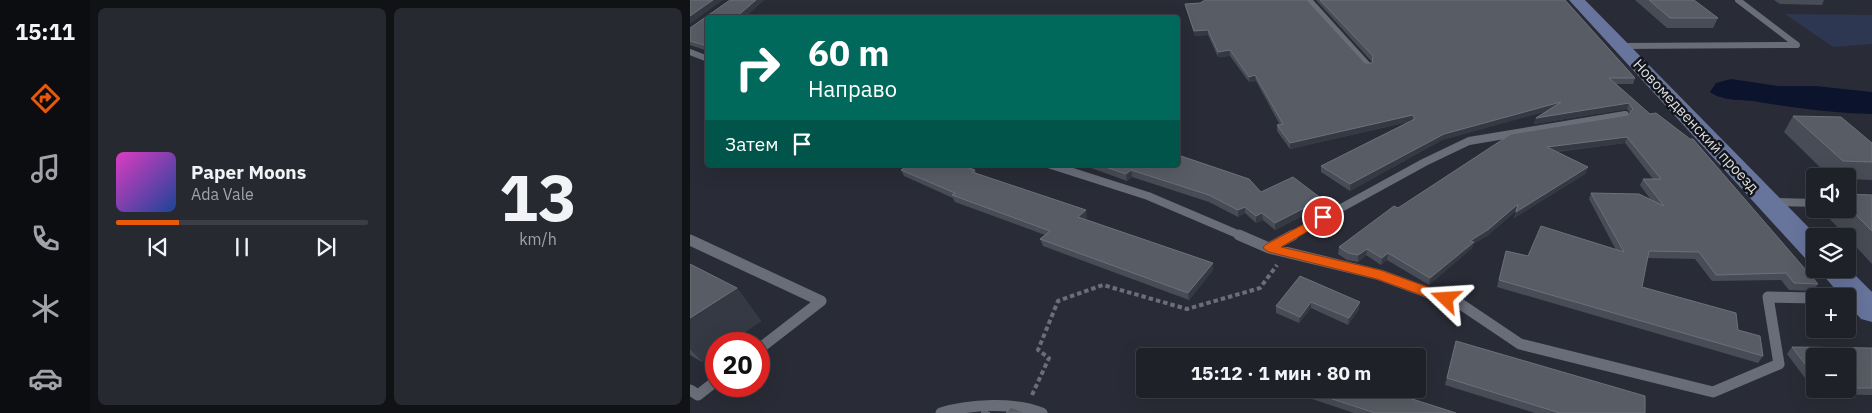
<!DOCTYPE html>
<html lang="ru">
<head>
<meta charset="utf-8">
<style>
  :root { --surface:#1f2128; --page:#272930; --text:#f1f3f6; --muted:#a1a3a8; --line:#3c3e45; --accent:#ea580c }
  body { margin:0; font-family:"IBM Plex Sans",sans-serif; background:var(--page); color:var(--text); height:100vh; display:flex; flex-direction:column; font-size:19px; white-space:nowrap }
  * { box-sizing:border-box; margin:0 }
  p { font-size:16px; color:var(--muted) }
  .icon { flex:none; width:28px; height:28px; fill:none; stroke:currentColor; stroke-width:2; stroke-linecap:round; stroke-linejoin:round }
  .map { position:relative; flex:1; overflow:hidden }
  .panel { display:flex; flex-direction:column; gap:8px; padding:8px; background:#111216; width:600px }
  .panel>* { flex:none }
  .banner { position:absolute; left:15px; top:15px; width:475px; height:152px; border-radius:5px; box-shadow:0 5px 20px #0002,0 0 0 1px var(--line); background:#00695c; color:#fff; overflow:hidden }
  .controls { position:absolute; left:1116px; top:168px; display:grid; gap:10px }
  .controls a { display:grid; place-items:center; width:50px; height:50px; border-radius:5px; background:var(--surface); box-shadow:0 5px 20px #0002,0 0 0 1px var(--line); font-size:25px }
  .speed { position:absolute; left:15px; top:332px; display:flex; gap:10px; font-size:25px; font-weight:700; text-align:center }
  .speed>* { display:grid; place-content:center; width:65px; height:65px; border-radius:50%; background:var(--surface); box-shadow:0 5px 20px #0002,0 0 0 1px var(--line); line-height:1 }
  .speed .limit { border:8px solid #d22; background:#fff; color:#111 }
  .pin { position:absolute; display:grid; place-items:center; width:42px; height:42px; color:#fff; margin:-21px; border:2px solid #fff; border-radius:50%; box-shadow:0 1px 5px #0007 }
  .me { position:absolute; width:55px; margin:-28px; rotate:290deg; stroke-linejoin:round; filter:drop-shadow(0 0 4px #0008) }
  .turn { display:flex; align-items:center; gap:18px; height:105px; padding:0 20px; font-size:22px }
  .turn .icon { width:65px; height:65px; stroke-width:2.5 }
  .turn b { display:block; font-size:35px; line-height:42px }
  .then { display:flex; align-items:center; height:48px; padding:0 20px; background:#0003; gap:10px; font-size:19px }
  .panel .card { flex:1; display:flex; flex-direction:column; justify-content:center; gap:8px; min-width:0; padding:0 18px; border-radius:8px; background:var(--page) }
  .panel .dial { align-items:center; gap:0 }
  .dial b { font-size:65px; line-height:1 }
  .song { display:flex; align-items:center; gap:15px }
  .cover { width:60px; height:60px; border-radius:8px; background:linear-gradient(135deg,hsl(310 70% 55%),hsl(220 70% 35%)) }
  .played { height:5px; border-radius:2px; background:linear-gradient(90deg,var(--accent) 25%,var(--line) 25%) }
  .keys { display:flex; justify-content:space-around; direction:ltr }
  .panel .tiles { flex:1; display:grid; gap:8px; grid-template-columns:repeat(2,1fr) }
  .trip { position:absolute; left:446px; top:348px; width:290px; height:50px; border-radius:5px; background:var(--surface); box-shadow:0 5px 20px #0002,0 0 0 1px var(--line); font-weight:700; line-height:50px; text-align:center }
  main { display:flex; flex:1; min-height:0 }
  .dock { display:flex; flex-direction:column; width:90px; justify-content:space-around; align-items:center; background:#0c0d10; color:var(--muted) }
  .dock .icon { width:35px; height:35px }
  .dock .on { color:var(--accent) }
  .dock b { font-size:22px; color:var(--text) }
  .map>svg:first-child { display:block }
  .green { fill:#2e3751 }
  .water { fill:#0b132d }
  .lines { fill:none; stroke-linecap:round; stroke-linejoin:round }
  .path { stroke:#6b6e77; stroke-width:4; stroke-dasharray:4.5 3; stroke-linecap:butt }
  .lane-far2 { stroke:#686d78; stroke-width:6 }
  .lane-far1 { stroke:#686d78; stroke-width:8 }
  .lane { stroke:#686d78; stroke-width:11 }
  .secondary { fill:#67749c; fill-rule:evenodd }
  .wall { fill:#484c56; fill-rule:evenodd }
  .shaded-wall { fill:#353943 }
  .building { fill:#585c65; stroke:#6c7079 }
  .route { fill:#ea580c; stroke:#983908 }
  .labels { text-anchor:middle; stroke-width:5; stroke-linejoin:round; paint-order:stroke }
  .street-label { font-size:15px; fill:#dbdee4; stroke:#131519 }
</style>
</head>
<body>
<main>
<nav class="dock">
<b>15:11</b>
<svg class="icon on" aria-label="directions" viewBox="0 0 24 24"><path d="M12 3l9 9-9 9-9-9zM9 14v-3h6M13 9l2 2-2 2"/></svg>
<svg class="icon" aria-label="music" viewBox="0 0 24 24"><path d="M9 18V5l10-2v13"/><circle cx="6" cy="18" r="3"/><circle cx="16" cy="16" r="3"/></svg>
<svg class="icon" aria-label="phone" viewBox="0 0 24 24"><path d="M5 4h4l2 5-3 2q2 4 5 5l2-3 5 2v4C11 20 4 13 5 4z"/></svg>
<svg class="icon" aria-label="climate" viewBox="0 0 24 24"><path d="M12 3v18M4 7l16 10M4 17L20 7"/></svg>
<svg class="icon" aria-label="car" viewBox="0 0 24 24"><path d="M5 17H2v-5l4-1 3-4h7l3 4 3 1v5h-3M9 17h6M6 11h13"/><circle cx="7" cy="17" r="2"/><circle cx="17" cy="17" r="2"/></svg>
</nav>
<section class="panel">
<div class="tiles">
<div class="card">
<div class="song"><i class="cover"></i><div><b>Paper Moons</b><p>Ada Vale</p></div></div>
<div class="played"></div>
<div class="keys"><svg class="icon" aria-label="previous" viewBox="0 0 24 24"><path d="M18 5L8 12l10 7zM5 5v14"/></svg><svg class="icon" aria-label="pause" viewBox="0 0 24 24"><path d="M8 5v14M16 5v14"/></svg><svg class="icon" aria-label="next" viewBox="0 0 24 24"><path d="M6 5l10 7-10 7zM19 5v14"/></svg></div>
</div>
<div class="card dial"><b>13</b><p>km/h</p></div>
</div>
</section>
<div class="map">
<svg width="1182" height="413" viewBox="0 0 1182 413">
  <rect width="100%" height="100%" fill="#292c36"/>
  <path class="green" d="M1095 14 1182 15V44L1143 47Z"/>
  <path class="water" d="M1041 79 1088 86H1125L1182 92V114C1144 113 1106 108 1069 102 1053 99 1034 102 1020 92L1026 83Z"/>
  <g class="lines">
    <path class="path" d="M342 395 359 358 348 350 368 301 413 285 497 309 570 288 587 265"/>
    <path class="lane-far2" d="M619 0 678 65
      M931 46 1107 45 1048 0
      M0 52 18 59"/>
    <path class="lane-far1" d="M361 165 458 196 552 236
      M1083 202 1125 203
      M600 236 735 162 779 141 935 115"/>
    <path class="lane" d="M549 235 579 248 690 275 772 305 830 344 1023 392 1089 364 1078 297 1125 298
      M0 240 131 301 69 349
      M579 248 603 235
      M0 390 8 395 26 381
      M251 413C280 404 324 402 352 413"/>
    <path class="secondary" d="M879 0H895L1127 236H1125V260L1115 258Z
      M1158 268 1182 292V322L1171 319 1158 304V296H1151L1128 269Z"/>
  </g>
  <path class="wall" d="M40 0H74L54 18H18V51L0 45V28Z
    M626 0H875L945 78 943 84H926L1128 284 1123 291 1099 290 1091 280 1022 281 1005 259 957 258 952 287 1048 330 1073 356 1068 363 807 287 816 251 838 256 926 250 899 199 901 193 961 200 950 185 953 179H963L935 143 867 152 898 167 895 174 824 218 826 211 797 236 783 244 782 248 739 285 697 260 691 265 676 255 668 262 657 260 648 254 649 247 708 208 938 115 940 113 937 109 844 124 846 118 856 111 752 140 660 191 631 172V166L718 122 600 149 587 131V125H590L566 81 559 82 540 56 528 57 518 35 505 36 496 9 495 4 675 63H682V62Z
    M945 0H1004L1028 18 1023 28H977Z
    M1084 0H1134L1132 5 1090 4Z
    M1103 116 1182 143V180L1158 179V176H1139L1094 132Z
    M393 165H488L571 192 632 206 585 230 573 220 566 223 555 213 548 217 519 202 442 177 437 181Z
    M211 170H285L286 173 397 217 395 219 523 263V270L499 300 353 246 350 239 355 235 265 202 263 198 214 176Z
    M1158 194 1182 195V264L1158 238V236H1156L1132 211 1134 209H1158Z
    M0 264 47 288 71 321 38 344H26L12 362 0 355Z
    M610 276 669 309 658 325 621 308 609 323 586 313V306Z
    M766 341 955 413H845L755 385Z
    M1102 347 1182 348V395L1127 394 1097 354ZM1125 356H1158V389H1125Z
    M592 389H691L766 413H664Z"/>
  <path class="shaded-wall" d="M23 0H33L0 24V16Z
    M66 0H74L54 18H45Z
    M518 30V35L505 36 504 31Z
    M540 50V56L528 57V52Z
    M565 75 566 81 559 82V77Z
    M871 102 869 108 752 140 660 191V184L754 134Z
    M939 103 937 109 844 124 846 118Z
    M723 115 722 121 600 149V143Z
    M937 137 935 143 855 153 857 147Z
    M898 167 895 174 824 218 826 212Z
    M441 170 442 177 437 181 436 174Z
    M632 199V206L585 230V223Z
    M828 204 826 211 797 236 783 244 782 248 739 285 740 278 780 241Z
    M555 207V213L548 217V210Z
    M396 210 397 217 390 224 388 217Z
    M572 213 573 220 566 223V216Z
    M677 249 676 255 668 262V255Z
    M698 253 697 260 691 265 692 258Z
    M523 263V270L499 300 498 293Z
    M47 288 71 321 38 344H26V352L12 362 0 349V318Z
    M621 302V308L609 323 610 317Z
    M670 302 669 309 658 325 659 318Z"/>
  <path class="building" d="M0 0H23L0 16Z
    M40 0H66L45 18H18V46L0 41V28Z
    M515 0H617L675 63H682L683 56 630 0H875L945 78H919L960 114 966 113 1000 139H1003L1128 284 1104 283 1096 273 1026 275 1009 252 959 251 952 287 1046 313 1048 330 1070 336 1073 356 809 280 816 251 838 256 851 226 934 252 901 193 949 194 974 206 953 179H971L937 137 857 147 898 167 826 212 828 204 799 229 780 241 784 242 740 278 698 253 692 258 677 249 668 255 658 253 649 247 704 206 708 208 821 134 938 115 943 109 939 103 846 118 871 102 754 134 660 184 631 166 725 119 723 115 600 143 587 125 593 124 565 75 559 77 540 50 528 52 518 30 504 31 495 4 510 3Z
    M959 0H1004L1028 18H980Z
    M1103 116 1151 117 1182 143V162L1153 161Z
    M488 155 559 179 571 192 603 177 632 199 585 223 572 213 566 216 555 207 548 210 519 195 441 170 436 174 410 165H488Z
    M219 165H272L285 170 282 172 396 210 388 217 523 263 498 293 350 239 360 231 262 195 265 193 211 170Z
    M1158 194 1182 195V231L1158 207Z
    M0 264 47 288 0 318Z
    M610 276 670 302 659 318 621 302 610 317 586 306Z
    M766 341 955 396V413H870L757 378Z
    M1102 347 1182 348V388H1158V356H1125V377Z
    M612 389H691L766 413H685Z
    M321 407 335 413H316Z
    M294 410 300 413H291Z"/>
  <path class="route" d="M633 214 639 217 637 220 591 247 690 270 760 295 762 299 760 302 756 304 687 279 579 252 573 248 575 245Z"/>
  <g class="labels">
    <g class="street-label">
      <text transform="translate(1006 126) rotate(47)" y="5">Новомедвенский проезд</text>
    </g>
  </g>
</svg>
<div class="controls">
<a><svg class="icon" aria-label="sound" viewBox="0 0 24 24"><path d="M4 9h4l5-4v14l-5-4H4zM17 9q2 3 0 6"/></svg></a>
<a><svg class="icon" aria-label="layers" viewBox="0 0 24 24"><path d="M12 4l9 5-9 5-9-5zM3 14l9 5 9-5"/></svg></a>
<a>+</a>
<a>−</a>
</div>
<div class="speed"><div class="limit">20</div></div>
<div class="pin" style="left:633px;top:217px;background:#d93025"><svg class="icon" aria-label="arrive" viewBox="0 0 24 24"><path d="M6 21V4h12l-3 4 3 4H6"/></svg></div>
<svg class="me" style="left:756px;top:299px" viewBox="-20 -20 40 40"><path d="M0-17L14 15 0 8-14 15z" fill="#ea580c" stroke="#fff" stroke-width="4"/></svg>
<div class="trip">15:12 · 1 мин · 80 m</div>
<div class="banner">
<div class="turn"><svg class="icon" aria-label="right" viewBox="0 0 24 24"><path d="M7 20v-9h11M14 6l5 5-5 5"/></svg><div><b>60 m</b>Направо</div></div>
<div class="then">Затем<svg class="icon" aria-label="arrive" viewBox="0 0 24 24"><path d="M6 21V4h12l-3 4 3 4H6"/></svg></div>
</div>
</div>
</main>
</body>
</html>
